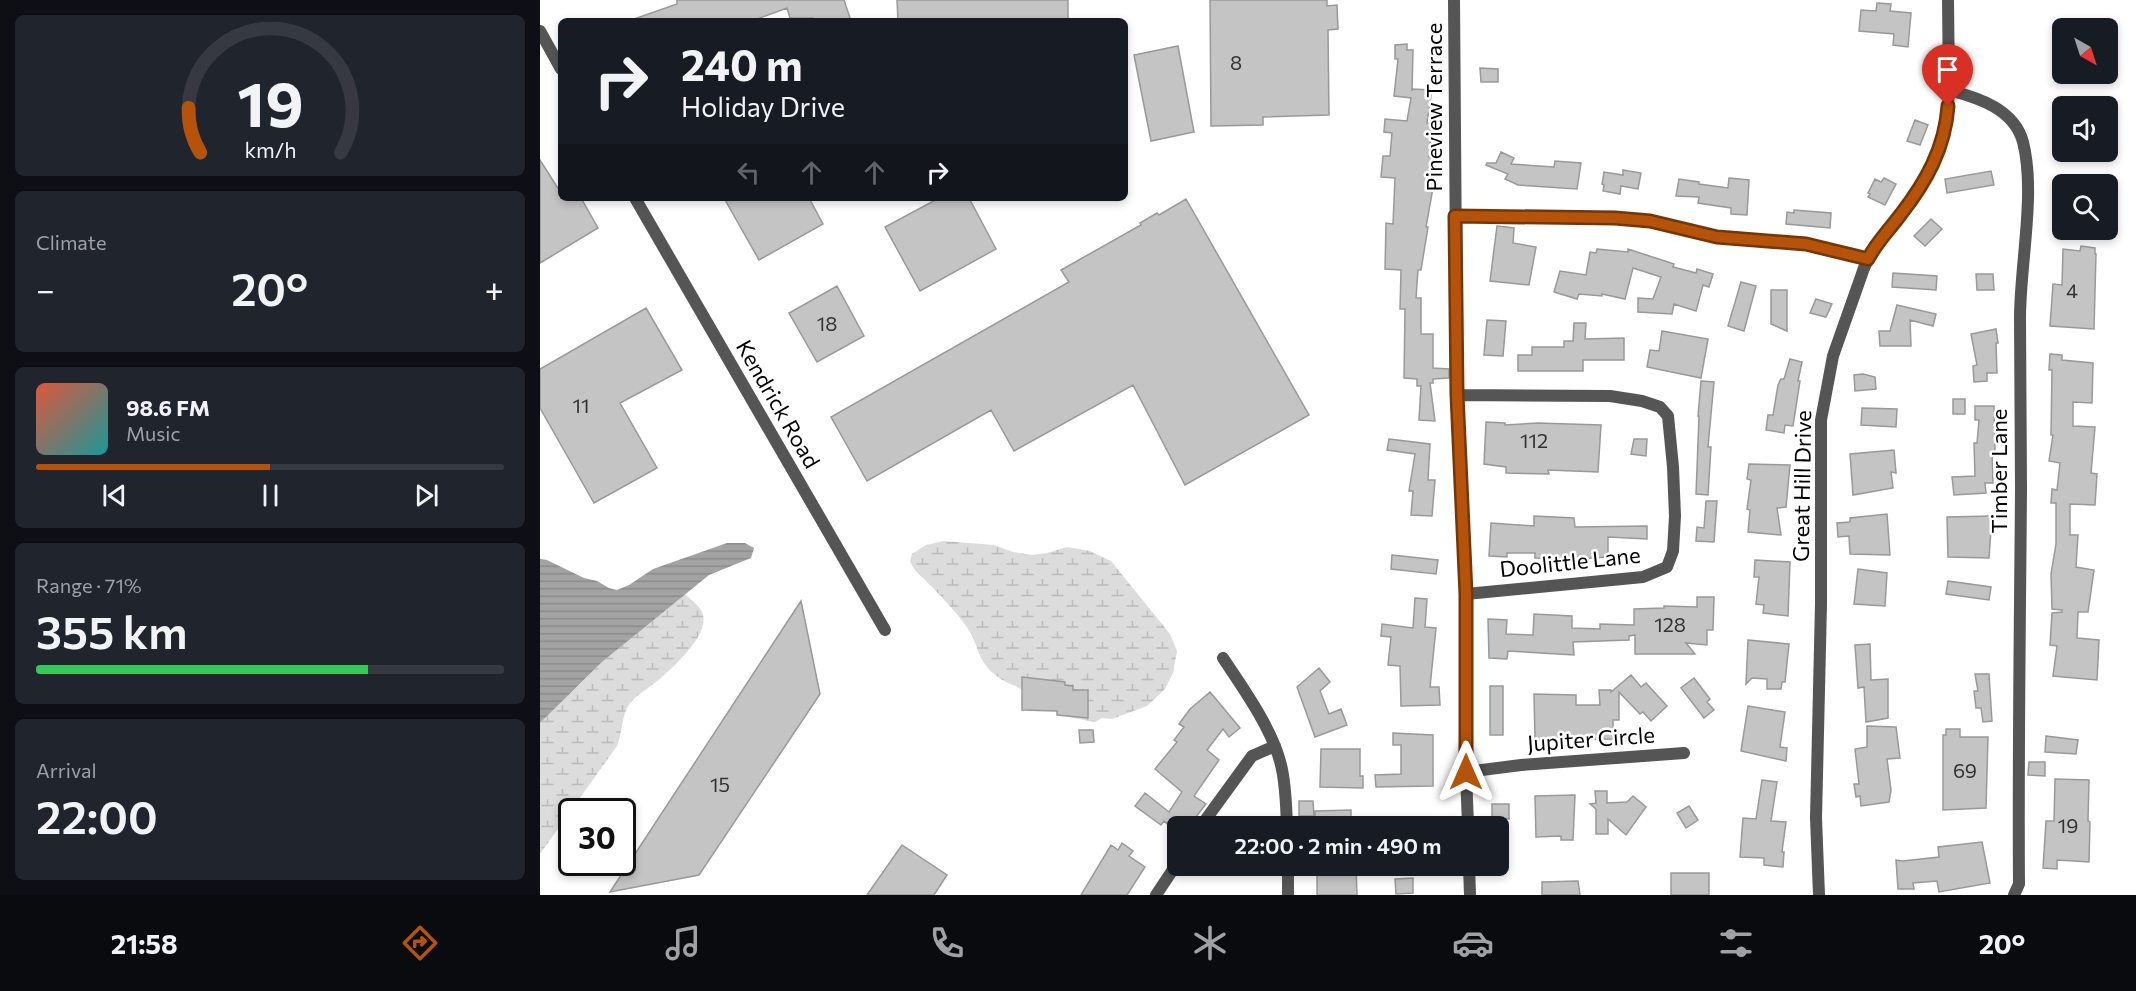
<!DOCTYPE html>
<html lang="en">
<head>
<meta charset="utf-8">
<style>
  :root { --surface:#171b24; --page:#20242c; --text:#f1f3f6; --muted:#9ea1a6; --line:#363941; --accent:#b45309 }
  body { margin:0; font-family:Commissioner,sans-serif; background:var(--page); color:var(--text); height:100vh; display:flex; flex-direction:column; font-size:22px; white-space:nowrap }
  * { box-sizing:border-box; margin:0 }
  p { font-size:20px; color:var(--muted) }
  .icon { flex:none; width:33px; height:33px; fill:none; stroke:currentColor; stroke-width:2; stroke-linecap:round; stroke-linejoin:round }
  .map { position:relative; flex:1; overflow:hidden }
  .sheet { display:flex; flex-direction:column; gap:15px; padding:15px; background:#0d0f14; width:540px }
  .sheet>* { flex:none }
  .hud { position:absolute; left:18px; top:18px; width:570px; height:183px; border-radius:9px; box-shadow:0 3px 9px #0003; background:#171b24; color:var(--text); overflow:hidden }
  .needle { width:39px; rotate:141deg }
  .tools { position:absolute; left:1512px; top:18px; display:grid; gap:12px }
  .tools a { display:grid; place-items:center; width:66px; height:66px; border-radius:9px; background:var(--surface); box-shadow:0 3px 9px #0003; font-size:30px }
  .speed { position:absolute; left:18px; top:798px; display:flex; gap:12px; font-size:30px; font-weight:700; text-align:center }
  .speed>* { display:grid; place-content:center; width:78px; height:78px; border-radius:50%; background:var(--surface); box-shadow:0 3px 9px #0003; line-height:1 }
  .speed .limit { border:3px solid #111; border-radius:9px; background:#fff; color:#111 }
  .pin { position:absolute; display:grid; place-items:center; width:51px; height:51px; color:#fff; margin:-62px -26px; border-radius:50% 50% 50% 0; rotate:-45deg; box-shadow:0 0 6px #0007 }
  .pin .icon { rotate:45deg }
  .me { position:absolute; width:66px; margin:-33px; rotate:0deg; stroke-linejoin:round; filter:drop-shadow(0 0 4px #0008) }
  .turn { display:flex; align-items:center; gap:21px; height:126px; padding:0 24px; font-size:27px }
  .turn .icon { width:78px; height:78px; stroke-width:2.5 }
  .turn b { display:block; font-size:42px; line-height:51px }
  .lanes { display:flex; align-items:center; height:57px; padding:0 24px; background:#0003; justify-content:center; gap:30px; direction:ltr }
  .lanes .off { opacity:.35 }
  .big { font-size:45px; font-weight:600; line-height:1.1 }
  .sheet .tile { flex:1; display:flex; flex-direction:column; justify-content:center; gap:9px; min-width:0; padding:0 21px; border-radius:9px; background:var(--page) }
  .sheet .dial { align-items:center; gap:0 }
  .dial svg { height:156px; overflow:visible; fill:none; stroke:var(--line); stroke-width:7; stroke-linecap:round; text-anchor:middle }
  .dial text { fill:var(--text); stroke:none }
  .song { display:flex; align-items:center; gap:18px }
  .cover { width:72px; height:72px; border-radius:9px; background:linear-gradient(135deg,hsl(10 70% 55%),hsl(180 70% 35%)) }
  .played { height:6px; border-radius:3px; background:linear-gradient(90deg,var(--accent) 50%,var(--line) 50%) }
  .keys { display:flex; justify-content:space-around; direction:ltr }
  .heat { display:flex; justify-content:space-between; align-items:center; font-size:33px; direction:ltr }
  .charge { height:9px; border-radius:4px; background:linear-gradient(90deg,#34c759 71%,var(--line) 0) }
  .trip { position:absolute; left:627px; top:816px; width:342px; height:60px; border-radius:9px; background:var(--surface); box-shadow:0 3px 9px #0003; font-weight:600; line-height:60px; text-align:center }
  .tabs { display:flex; height:96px; justify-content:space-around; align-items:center; background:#090b0e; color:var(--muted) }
  .tabs .icon { width:42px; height:42px }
  .tabs .active { color:var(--accent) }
  .tabs b { font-size:27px; color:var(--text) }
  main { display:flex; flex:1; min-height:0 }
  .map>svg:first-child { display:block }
  .wetland { fill:url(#wetland-marsh) }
  .water { fill:url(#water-rules) }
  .building { fill:#c4c4c4; stroke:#999; stroke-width:1.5 }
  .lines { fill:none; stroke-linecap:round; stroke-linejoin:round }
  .minor { stroke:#555; stroke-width:12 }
  .route-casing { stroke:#753606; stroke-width:15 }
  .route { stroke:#b45309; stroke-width:10 }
  .labels { text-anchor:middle; stroke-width:5; stroke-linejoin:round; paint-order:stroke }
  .number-label { font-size:20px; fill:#313131 }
  .street-label { font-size:22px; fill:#000; stroke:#fff }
</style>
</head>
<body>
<main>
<section class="sheet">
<div class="tile dial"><svg viewBox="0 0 100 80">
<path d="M14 69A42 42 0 1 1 86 69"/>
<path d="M14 69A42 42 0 0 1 8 46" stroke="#b45309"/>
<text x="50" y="56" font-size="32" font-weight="700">19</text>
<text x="50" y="72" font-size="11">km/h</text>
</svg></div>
<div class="tile"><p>Climate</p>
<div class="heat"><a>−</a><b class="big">20°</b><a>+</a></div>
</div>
<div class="tile">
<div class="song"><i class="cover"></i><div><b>98.6 FM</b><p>Music</p></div></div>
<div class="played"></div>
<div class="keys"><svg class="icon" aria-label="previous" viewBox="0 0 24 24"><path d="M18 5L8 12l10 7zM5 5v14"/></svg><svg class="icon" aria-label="pause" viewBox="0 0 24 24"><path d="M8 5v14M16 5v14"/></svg><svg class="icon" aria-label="next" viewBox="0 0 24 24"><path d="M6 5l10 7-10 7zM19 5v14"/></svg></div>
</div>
<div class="tile"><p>Range · 71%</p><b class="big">355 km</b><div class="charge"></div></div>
<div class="tile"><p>Arrival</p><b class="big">22:00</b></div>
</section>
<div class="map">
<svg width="1596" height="895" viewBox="0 0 1596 895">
  <defs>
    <pattern id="wetland-marsh" width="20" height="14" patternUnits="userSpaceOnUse" patternTransform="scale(1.5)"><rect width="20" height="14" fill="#dcdcdc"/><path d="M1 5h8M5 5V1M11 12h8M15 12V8" fill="none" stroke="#bbb"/></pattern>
    <pattern id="water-rules" width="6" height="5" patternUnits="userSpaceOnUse" patternTransform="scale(1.5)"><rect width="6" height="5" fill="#a3a3a3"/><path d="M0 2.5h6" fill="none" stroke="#8b8b8b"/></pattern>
  </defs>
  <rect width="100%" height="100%" fill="#fff"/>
  <path class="wetland" d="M404 541 454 545 473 552 492 555 507 553 527 547 550 551 571 561 630 634 637 651 633 673 625 689 607 706 572 719 562 718 555 722 529 717 474 685C464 682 455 676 448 668 438 657 437 644 430 632 422 618 399 594 387 582 380 575 374 571 370 561L372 554 386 545Z
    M145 594C151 600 161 606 163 615 168 636 135 665 121 678 112 686 99 693 91 702 81 714 83 731 77 746L0 854V723L62 662Z"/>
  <path class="water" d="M187 543H205L214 548 211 558 169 575 62 662 0 723V559L7 560 44 578 57 581 69 588 77 590 89 585 113 569Z"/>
  <path class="building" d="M137 0H304L311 21H274L273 18H250L247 8 212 21H94V19L137 4Z
    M357 0H528V21H358Z
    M670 0H787V6L797 5 798 29 788 30 789 115 723 117V125L671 126Z
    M1337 3 1351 4 1350 11 1371 13 1368 47 1353 45 1354 34 1319 31 1321 10 1336 11Z
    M867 44V50H873L872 91V89L892 90 887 123 892 124 889 157 895 158 893 171H896L886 227H888L881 270H878L876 298H881V334H893V368L909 369V378L893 379V383H890L895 421 879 420 881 386H877V379L864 378 865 309H860L861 270 845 269 846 223 853 224 855 178 841 177 843 156H850L852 133 844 132 845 119 867 121 871 98 854 96 858 59H855V45Z
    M638 46 654 132 611 141 594 55Z
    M940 68 958 69V82H941Z
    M1375 120 1388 125 1380 145 1367 141Z
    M961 152 974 158 971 164 1014 167 1015 161 1041 163 1037 189 978 185 965 179 968 174 946 165 947 163H956Z
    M0 160 21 193V198H41L58 228 0 263Z
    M1083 170 1101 173 1098 189 1081 186 1080 194 1063 191 1064 185 1062 184 1064 172 1083 175Z
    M1451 171 1454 185 1407 193 1405 179Z
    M1189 178 1209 180 1207 215 1191 214V208L1158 203 1159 197 1136 196 1139 179 1159 182V184L1188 188Z
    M1344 178 1356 184 1345 205 1328 197 1330 194 1328 193 1335 179 1341 182Z
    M184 198H269L283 224 219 260Z
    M399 198H429L456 249 380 291 345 227Z
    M646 199 769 415 645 485 593 385 474 451 451 410 327 481 291 417 529 282 521 270 601 225 600 223 617 213 619 215Z
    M1254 210 1291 213 1290 228 1246 224 1247 212 1254 213Z
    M1391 219 1402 229 1385 246 1374 236Z
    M957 226 974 228 973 243 996 247 989 285 950 281Z
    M1541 246 1555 248V254H1556L1554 329 1510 326 1513 284 1522 285 1523 249 1540 251Z
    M1057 249 1088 252V249L1134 264 1133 267 1156 273 1157 269 1173 274 1169 287 1163 285 1156 311 1134 304 1132 314 1098 312V298L1113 299 1121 277 1093 268 1085 299 1062 294V296L1039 294 1037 299 1014 292 1020 271 1046 275 1050 252 1056 253Z
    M1353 273 1397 276 1396 290 1352 287Z
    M1436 274H1453L1454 290H1437Z
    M1201 282 1216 286 1204 331 1188 326Z
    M297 286 324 336 277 362 249 313Z
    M1231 290H1247V331L1231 324Z
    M1276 299 1292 304 1286 317 1270 313Z
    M1357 305 1396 314 1393 326 1370 320 1371 346H1340L1339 331H1350Z
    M106 308 142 370 80 403 117 468 54 503 0 408V369Z
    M947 320 966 321 963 356 944 355Z
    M1034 323H1046L1045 339 1084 338V360H1043V371H978V355H992V347H1024V341H1033Z
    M1456 329 1458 343H1456L1457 373H1447V381L1434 382 1433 366 1437 365 1431 334Z
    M1122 331 1168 339 1161 378 1107 367 1110 350 1119 351Z
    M1510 354 1522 355V360L1553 363 1552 403 1533 402V426L1555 427 1551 473 1557 474 1555 505 1530 504V535H1538L1536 567 1554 570 1548 612H1538L1537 638 1559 640 1557 680 1513 676 1517 646 1510 645 1512 613 1522 612V610L1512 609 1511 574 1516 544V503H1511L1512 489 1517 490 1520 463 1509 461 1513 435H1511L1512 370H1509Z
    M1250 359 1262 362 1258 381H1260L1253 426 1245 425 1244 433 1226 430 1228 415H1233L1238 385 1241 379H1244Z
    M1323 374 1335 377 1336 389 1315 391 1314 375Z
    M1161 381 1174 382 1168 447H1171L1168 495 1156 494 1159 416H1158Z
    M1413 399H1425V414H1413Z
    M1435 406H1454L1455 451H1452L1453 483H1445L1446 493 1414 495 1412 477 1435 476 1434 443H1437L1439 420H1435Z
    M1322 408 1357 409 1356 427 1321 425Z
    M946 422 965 423V425L998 423 1061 425 1058 472 1008 470 1009 474 966 473V467L944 464Z
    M849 439 890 444 888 480H895L892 516 871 515 873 491H869L875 454 847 450Z
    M1094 439H1107L1106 456 1091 454Z
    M1354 450 1356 473 1351 472 1353 488 1313 495 1310 454Z
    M1209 464 1250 465 1246 507 1237 508 1241 535 1208 532 1210 510 1207 509 1211 480 1207 479Z
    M1166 501H1177L1174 542 1156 541 1157 527 1164 528Z
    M1347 514 1350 555 1310 554 1309 536 1298 537 1297 523 1310 522V518Z
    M994 516 1034 518 1035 527 1107 526V539L1068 537V557L1036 559 995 558V553H967V557L949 556 951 523 994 526Z
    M1452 516 1449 558 1408 557 1407 517Z
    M852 555 898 560 896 574 851 569Z
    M1215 560 1250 562 1248 616 1223 613 1224 605 1216 604 1219 577H1214Z
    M1318 569 1347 573 1345 606 1314 604Z
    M1408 581 1451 587 1449 600 1406 594Z
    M1157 597H1174L1173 630H1167V645L1146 643 1155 654H1095V635L1089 636V640L1033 642 1034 655 968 651 967 659 949 658 948 619 967 620 966 634 993 635 994 614 1032 616V628L1060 629V624L1094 625V609L1124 608V606L1157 607Z
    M875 598 887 599 885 627 896 628 890 687H899L900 705 861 706 860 666 848 665 851 637 841 636 842 624 873 628Z
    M261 601 280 694 159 875 70 892Z
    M1208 640 1249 644 1245 682H1242L1241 689H1227V679L1212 678 1206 684Z
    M1330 644 1331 680 1348 679V718L1326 722 1324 687 1318 688 1315 645Z
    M779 668 790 682 780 691 789 714 801 709 807 725 775 737 757 687Z
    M1435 674H1449L1452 721 1443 722 1441 708H1436L1434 691H1438Z
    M1091 675 1101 687 1106 683 1127 706 1111 721 1103 712 1100 714 1079 692V720H1073V739L995 740 994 694 1036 695V705H1060L1059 690H1071V692Z
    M482 677 525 682V685L533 686V690H548V718L517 715V711L482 710Z
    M1154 678 1170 699 1167 702 1174 710 1164 718 1141 688Z
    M950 686H963V735H950Z
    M670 692 700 728 689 737 683 729 667 750 679 760 654 796 666 804 649 826H638L635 831 624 821 621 825 595 806 605 793 629 812 642 792 615 769 637 742 634 740 644 727 639 724 650 709Z
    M1208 706 1245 712 1240 747 1247 748 1246 761 1201 751Z
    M1327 726 1356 727 1360 758 1347 759 1351 790 1349 802 1321 806 1320 796 1316 797 1314 784H1319L1315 749 1327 747Z
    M1406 729H1420V737H1448L1446 808 1403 810V735H1406Z
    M539 730H553L554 742 540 743Z
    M853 733 893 735V786L836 787 835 775 861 774V745H853Z
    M1506 736 1538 740 1536 754 1505 752Z
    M781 749H820V776H823V788L780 787Z
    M1489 762H1505V776L1488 775Z
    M1515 779 1549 780 1548 821 1550 822 1549 862 1517 860V869L1503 868 1506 821H1514Z
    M1222 780 1237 782 1231 821 1246 822 1242 852H1244L1243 867 1224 865V858L1200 857 1203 818 1216 819Z
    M1055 791H1067V803L1087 802 1093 796 1106 807 1086 835 1068 819V834H1056V809L1050 804 1056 803Z
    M1035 795 1033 840H1021V836L996 837 995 796Z
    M759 801H773L774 816H759Z
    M952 804H969V819H952Z
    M1149 806 1158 820 1146 828 1137 813Z
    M811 810V826H775V811Z
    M1442 842 1450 883 1399 892 1397 881 1373 883 1374 889H1358L1356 860 1363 861 1399 857 1398 847Z
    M582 843 593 851 589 856 605 867 587 895H541L571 845 578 850Z
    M362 845 407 875 394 895H327Z
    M777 866H816L817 895H777Z
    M1131 873H1169V895H1131Z
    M873 878V893L856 894 855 879Z
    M1038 881 1040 895H1002V882Z"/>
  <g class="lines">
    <path class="minor" d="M914 0 917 395 926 594V772L928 826
      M0 31 21 69
      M1409 90C1439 98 1474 109 1483 142 1496 193 1480 264 1480 318 1480 375 1481 433 1481 490 1480 621 1478 752 1479 884L1474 895
      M95 198 345 630
      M915 216 1075 218 1110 221 1177 237 1266 244 1328 259
      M917 395 1070 396 1102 401 1120 407 1128 416 1133 467 1135 516 1133 551 1127 567 1103 577 926 594
      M683 658C703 688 733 730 741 765 746 785 746 806 747 826
      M926 772 981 765 1144 753
      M661 826 712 756 735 746
      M748 866V895
      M929 866 930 895
      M616 895 638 862
      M1279 895 1276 818 1281 604V420L1293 356 1324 268 1331 254 1382 185 1398 154 1407 122 1409 90 1408 0"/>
  </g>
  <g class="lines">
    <defs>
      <path id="route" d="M926 772V594L917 395 915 216 1075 218 1110 221 1177 237 1266 244 1328 259C1336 243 1350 229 1361 214 1386 182 1405 148 1408 106"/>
    </defs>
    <use href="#route" class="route-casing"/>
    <use href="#route" class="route"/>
  </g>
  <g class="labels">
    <g class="number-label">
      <text x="696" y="70">8</text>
      <text x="1532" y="298">4</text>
      <text x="287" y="331">18</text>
      <text x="41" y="413">11</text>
      <text x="994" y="448">112</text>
      <text x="1130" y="632">128</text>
      <text x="1425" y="778">69</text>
      <text x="180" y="792">15</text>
      <text x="1528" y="833">19</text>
    </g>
    <g class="street-label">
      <text transform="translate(894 107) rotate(-90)" y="8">Pineview Terrace</text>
      <text transform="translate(238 404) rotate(60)" y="8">Kendrick Road</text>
      <text transform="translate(1459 471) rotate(-90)" y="8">Timber Lane</text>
      <text transform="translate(1262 486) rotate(-89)" y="8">Great Hill Drive</text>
      <text transform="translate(1030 562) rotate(-6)" y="8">Doolittle Lane</text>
      <text transform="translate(1051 739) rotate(-4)" y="8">Jupiter Circle</text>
    </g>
  </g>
</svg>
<div class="tools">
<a><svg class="needle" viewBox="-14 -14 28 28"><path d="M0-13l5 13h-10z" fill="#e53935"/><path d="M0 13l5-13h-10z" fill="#9ea1a6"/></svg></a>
<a><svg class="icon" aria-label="sound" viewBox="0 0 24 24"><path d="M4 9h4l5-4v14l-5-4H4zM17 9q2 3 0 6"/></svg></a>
<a><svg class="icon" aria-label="search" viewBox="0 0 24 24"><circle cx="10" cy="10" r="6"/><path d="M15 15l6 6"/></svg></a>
</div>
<div class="speed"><div class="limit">30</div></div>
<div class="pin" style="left:1408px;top:106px;background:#d93025"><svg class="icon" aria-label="arrive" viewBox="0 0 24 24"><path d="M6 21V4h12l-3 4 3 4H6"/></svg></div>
<svg class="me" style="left:926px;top:772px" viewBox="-20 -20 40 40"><path d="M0-17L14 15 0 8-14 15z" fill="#b45309" stroke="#fff" stroke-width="4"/></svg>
<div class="trip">22:00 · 2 min · 490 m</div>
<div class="hud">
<div class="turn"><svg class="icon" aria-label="right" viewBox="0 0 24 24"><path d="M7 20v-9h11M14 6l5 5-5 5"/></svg><div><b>240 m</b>Holiday Drive</div></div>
<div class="lanes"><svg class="icon off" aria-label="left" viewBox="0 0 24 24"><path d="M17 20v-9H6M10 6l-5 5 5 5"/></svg><svg class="icon off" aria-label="ahead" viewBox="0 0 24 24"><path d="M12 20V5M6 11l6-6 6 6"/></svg><svg class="icon off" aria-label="ahead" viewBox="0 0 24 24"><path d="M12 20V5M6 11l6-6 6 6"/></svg><svg class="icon" aria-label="right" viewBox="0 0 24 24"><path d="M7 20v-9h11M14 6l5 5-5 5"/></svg></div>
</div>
</div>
</main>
<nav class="tabs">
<b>21:58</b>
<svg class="icon active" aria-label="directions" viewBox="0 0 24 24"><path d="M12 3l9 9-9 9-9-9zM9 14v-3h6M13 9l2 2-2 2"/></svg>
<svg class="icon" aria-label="music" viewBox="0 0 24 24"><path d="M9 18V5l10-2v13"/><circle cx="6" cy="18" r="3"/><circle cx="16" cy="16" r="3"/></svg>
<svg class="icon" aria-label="phone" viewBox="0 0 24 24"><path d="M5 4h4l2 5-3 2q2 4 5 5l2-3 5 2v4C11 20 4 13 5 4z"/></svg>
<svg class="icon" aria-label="climate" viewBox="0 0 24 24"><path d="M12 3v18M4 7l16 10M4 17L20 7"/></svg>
<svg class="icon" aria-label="car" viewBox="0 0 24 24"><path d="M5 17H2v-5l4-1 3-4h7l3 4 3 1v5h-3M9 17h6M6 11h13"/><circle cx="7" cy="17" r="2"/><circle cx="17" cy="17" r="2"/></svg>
<svg class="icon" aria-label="filters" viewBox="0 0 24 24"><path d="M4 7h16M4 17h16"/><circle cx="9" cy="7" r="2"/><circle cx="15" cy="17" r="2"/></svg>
<b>20°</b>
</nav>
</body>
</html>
